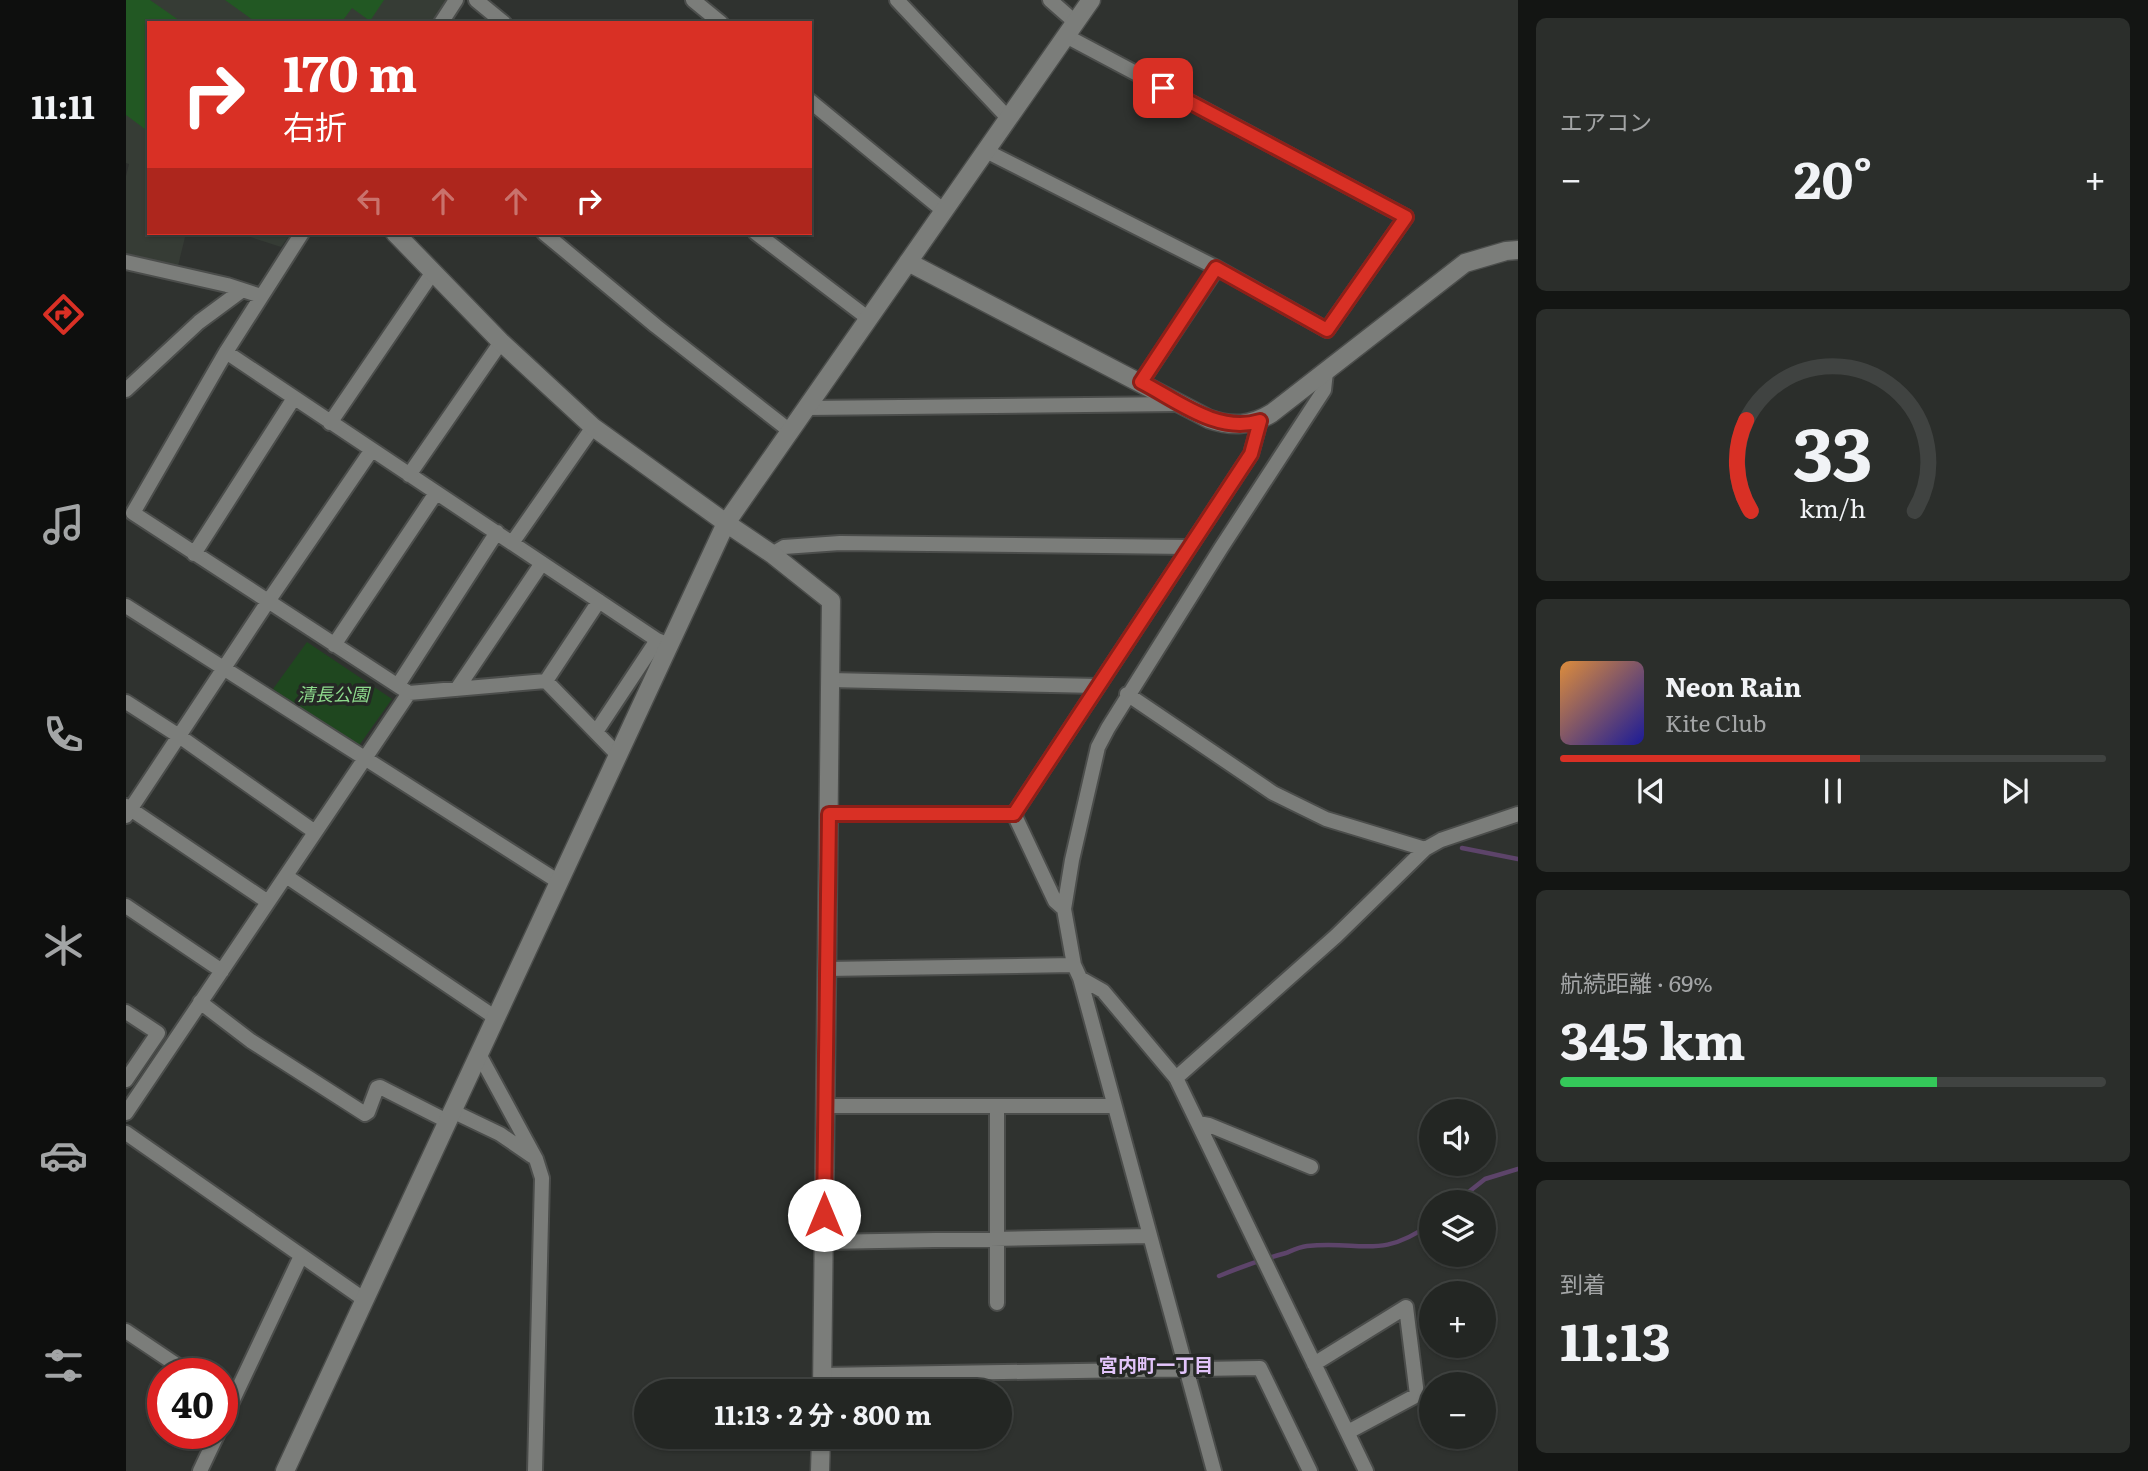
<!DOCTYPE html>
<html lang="ja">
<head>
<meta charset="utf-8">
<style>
  :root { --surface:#232623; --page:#2b2e2b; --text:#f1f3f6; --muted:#a3a5a6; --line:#404341; --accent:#d93025 }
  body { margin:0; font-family:Literata,"Noto Sans JP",serif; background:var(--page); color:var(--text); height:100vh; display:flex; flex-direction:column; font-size:26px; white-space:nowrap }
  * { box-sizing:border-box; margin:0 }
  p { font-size:23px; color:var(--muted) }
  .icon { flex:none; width:38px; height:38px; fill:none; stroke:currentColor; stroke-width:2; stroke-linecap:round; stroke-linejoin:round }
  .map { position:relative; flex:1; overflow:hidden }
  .details { display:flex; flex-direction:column; gap:18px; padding:18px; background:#131513; width:630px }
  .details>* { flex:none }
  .hud { position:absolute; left:21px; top:21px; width:665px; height:214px; border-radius:0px; box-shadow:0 2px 5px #0004,0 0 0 2px var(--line); background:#d93025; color:#fff; overflow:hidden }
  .buttons { position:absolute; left:1293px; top:1099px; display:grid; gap:14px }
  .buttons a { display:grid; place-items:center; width:77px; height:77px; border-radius:50%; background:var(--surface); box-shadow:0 2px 5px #0004,0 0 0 2px var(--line); font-size:35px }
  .speed { position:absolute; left:21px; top:1358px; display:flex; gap:14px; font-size:35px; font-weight:700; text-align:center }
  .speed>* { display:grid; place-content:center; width:91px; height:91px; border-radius:50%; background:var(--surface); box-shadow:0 2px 5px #0004,0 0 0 2px var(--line); line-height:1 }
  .speed .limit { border:10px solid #d22; background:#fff; color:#111 }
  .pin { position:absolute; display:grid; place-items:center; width:60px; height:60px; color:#fff; margin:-30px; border-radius:14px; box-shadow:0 4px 10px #0006 }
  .me { position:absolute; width:77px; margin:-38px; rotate:0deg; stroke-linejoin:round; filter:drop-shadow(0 0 5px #0008) }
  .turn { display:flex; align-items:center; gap:24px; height:147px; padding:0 21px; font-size:32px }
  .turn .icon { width:91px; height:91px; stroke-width:2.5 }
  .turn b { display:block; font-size:49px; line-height:60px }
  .lanes { display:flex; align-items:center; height:66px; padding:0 21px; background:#0003; justify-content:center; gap:35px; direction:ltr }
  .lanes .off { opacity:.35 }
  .big { font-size:52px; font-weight:700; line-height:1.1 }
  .details .card { flex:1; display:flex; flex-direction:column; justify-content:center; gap:10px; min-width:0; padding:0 24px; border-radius:10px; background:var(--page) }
  .details .dial { align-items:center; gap:0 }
  .dial svg { height:182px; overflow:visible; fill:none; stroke:var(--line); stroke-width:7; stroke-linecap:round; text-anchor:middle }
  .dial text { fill:var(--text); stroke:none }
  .song { display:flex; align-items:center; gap:21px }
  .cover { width:84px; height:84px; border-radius:10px; background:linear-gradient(135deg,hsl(30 70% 55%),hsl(240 70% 35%)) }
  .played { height:7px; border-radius:4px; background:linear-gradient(90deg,var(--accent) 55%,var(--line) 55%) }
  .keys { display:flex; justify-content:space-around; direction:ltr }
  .heat { display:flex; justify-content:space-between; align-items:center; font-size:38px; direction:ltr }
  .charge { height:10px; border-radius:5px; background:linear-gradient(90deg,#34c759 69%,var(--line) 0) }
  .trip { position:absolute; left:508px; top:1379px; width:378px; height:70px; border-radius:35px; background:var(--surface); box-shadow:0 2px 5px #0004,0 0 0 2px var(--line); font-weight:700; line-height:70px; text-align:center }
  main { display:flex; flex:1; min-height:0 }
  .tabs { display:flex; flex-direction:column; width:126px; justify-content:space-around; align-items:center; background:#0e0f0e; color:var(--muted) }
  .tabs .icon { width:49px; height:49px }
  .tabs .on { color:var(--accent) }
  .tabs b { font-size:32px; color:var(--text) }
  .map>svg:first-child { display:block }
  .built { fill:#363c35 }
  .green { fill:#1f471f }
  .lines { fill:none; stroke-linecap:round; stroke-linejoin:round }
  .stream { stroke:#5d446a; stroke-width:4.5 }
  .building { fill:#225823 }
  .minor-casing { stroke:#4b4d4b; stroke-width:18 }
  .tertiary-casing { stroke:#4b4d4b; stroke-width:21 }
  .minor { stroke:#7b7d7a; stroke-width:14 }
  .tertiary { stroke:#7b7d7a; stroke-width:18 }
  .route-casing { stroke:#8d1f18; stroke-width:18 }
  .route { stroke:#d93025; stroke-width:12 }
  .labels { text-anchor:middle; stroke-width:7; stroke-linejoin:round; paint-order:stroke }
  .park-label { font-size:18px; font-style:italic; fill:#8dda8c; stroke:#252825 }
  .neighbourhood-label { font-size:19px; font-weight:bold; fill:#e1c3f9; stroke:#252825 }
</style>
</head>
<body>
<main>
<nav class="tabs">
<b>11:11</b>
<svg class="icon on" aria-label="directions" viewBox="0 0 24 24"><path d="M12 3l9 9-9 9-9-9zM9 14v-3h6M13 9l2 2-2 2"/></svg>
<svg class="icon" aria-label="music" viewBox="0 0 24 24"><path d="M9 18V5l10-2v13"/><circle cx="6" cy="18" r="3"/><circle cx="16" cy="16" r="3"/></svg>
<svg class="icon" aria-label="phone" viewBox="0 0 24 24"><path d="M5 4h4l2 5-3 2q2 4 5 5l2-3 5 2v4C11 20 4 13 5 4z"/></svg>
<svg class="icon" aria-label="climate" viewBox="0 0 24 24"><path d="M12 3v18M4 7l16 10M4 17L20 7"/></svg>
<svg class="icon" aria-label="car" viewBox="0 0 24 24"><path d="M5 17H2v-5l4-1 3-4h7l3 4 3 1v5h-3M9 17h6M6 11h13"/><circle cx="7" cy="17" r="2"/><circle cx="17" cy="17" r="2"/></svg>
<svg class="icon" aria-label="filters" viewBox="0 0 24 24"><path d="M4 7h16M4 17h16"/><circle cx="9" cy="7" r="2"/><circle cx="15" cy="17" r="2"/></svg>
</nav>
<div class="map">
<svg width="1392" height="1471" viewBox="0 0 1392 1471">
  <rect width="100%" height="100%" fill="#2f322f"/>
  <path class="built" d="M0 0H321L306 23H23V233H60L52 266 0 253V176L3 164 0 163Z
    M112 233H165L155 247Z"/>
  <path class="green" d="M181 642 266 699 232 747 147 689Z"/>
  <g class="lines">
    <path class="stream" d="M1336 848 1392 859
      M1330 1202 1359 1179 1392 1169
      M1093 1276C1115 1267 1137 1259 1160 1253 1167 1250 1173 1247 1181 1246 1235 1240 1253 1261 1306 1223"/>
  </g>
  <path class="building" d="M0 0H24L57 23H23V132L0 115Z
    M99 0H258L244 21 226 8 215 23H131Z"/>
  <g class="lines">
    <defs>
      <path id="minor" d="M350 0 378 23
        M567 0 595 23
        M771 0 882 118
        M924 0 949 22
        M315 23 330 0
        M684 101 818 211
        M860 151 1091 268 1201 330 1280 217 940 36
        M176 233 100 352 7 513 283 693 420 681 492 755
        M418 233 530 326 664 431
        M630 233 743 319
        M0 262 101 285 135 296
        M100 352 531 640 544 645
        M1015 382 1091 268
        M0 390 73 322 115 291
        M681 408 1054 404
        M204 423 307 272
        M283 475 375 342
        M386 543 467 427
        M68 554 168 398
        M646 554 658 547 714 543 1064 547
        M0 606 433 882
        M208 645 310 493
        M704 680 972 686
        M420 681 473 601
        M272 685 371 532
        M331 689 416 563
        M1001 694 1147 793 1200 819 1299 849
        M0 702 53 736 189 832
        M470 732 531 640
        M0 806 142 902
        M703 814H888L929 901 938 909
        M888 814 1125 454 1134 421
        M0 816 141 603 245 451
        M160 876 370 1018
        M0 906 96 971
        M700 969 948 965
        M954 978 977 991 1050 1078 1240 1471
        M74 1002 125 1041 239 1114 242 1112 251 1088 254 1087 321 1121
        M0 1012 32 1033 0 1080
        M353 1054 410 1159 416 1178 409 1471
        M1050 1078 1210 936 1299 849 1315 840 1392 814
        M698 1106H988
        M326 1111 374 1134 406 1156
        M0 1113 283 693
        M1072 1123 1083 1125 1185 1167
        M0 1133 239 1300
        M698 1242 1024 1236
        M871 1303V1106
        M0 1331 64 1374
        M1188 1364 1280 1307 1291 1395 1222 1432
        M696 1375 1134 1368 1184 1471
        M96 1423 175 1256
        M74 1471 92 1433
        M1088 1471 954 978 948 965 938 909 946 860 972 747 982 728 1095 548 1198 390 1200 372"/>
      <path id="tertiary" d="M269 233 375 342 467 427 600 523 646 554 705 601 696 1391
        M782 262 1083 419C1106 427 1125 426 1146 413L1339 263 1380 251 1392 250
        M159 1471 600 523 965 0
        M694 1471 695 1437"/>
    </defs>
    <use href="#minor" class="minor-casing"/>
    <use href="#tertiary" class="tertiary-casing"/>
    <use href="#minor" class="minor"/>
    <use href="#tertiary" class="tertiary"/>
  </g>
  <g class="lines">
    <defs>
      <path id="route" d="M698 1215 703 814H888L1125 454 1134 421C1091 434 1052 401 1015 382L1090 268 1201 330 1280 217 1037 88"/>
    </defs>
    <use href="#route" class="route-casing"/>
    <use href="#route" class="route"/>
  </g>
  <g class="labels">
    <g class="park-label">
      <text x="207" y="701">清長公園</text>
    </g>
    <g class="neighbourhood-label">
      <text x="1030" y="1372">宮内町一丁目</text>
    </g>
  </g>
</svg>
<div class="buttons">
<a><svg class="icon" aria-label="sound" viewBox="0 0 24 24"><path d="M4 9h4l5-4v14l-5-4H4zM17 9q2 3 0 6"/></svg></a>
<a><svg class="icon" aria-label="layers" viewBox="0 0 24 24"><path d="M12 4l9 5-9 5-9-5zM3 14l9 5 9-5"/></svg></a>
<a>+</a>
<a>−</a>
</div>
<div class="speed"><div class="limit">40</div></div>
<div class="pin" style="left:1037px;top:88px;background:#d93025"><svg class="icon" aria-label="arrive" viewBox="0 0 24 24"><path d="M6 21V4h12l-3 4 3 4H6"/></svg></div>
<svg class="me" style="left:698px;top:1215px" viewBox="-20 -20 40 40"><circle r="19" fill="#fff"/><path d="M0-13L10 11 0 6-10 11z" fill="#d93025"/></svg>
<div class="trip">11:13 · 2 分 · 800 m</div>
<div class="hud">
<div class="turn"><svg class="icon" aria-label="right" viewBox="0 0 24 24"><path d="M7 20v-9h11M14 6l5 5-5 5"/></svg><div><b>170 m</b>右折</div></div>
<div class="lanes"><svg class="icon off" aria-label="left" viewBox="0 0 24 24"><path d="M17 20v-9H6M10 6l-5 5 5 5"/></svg><svg class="icon off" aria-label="ahead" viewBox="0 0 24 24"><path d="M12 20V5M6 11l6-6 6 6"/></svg><svg class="icon off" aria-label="ahead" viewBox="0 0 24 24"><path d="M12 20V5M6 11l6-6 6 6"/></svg><svg class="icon" aria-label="right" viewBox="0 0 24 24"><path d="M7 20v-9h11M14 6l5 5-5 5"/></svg></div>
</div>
</div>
<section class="details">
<div class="card"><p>エアコン</p>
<div class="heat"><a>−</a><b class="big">20°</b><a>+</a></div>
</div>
<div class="card dial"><svg viewBox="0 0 100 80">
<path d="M14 69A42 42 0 1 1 86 69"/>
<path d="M14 69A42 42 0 0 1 12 29" stroke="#d93025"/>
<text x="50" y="56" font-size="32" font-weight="700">33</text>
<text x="50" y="72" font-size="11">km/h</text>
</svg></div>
<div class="card">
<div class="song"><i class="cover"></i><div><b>Neon Rain</b><p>Kite Club</p></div></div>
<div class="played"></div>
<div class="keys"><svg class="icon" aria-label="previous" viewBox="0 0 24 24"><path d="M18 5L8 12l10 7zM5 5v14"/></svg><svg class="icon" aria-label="pause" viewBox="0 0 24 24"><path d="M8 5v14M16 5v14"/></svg><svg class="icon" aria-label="next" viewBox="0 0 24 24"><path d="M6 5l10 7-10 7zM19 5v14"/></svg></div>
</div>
<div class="card"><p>航続距離 · 69%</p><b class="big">345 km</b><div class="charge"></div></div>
<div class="card"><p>到着</p><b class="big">11:13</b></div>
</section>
</main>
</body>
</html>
